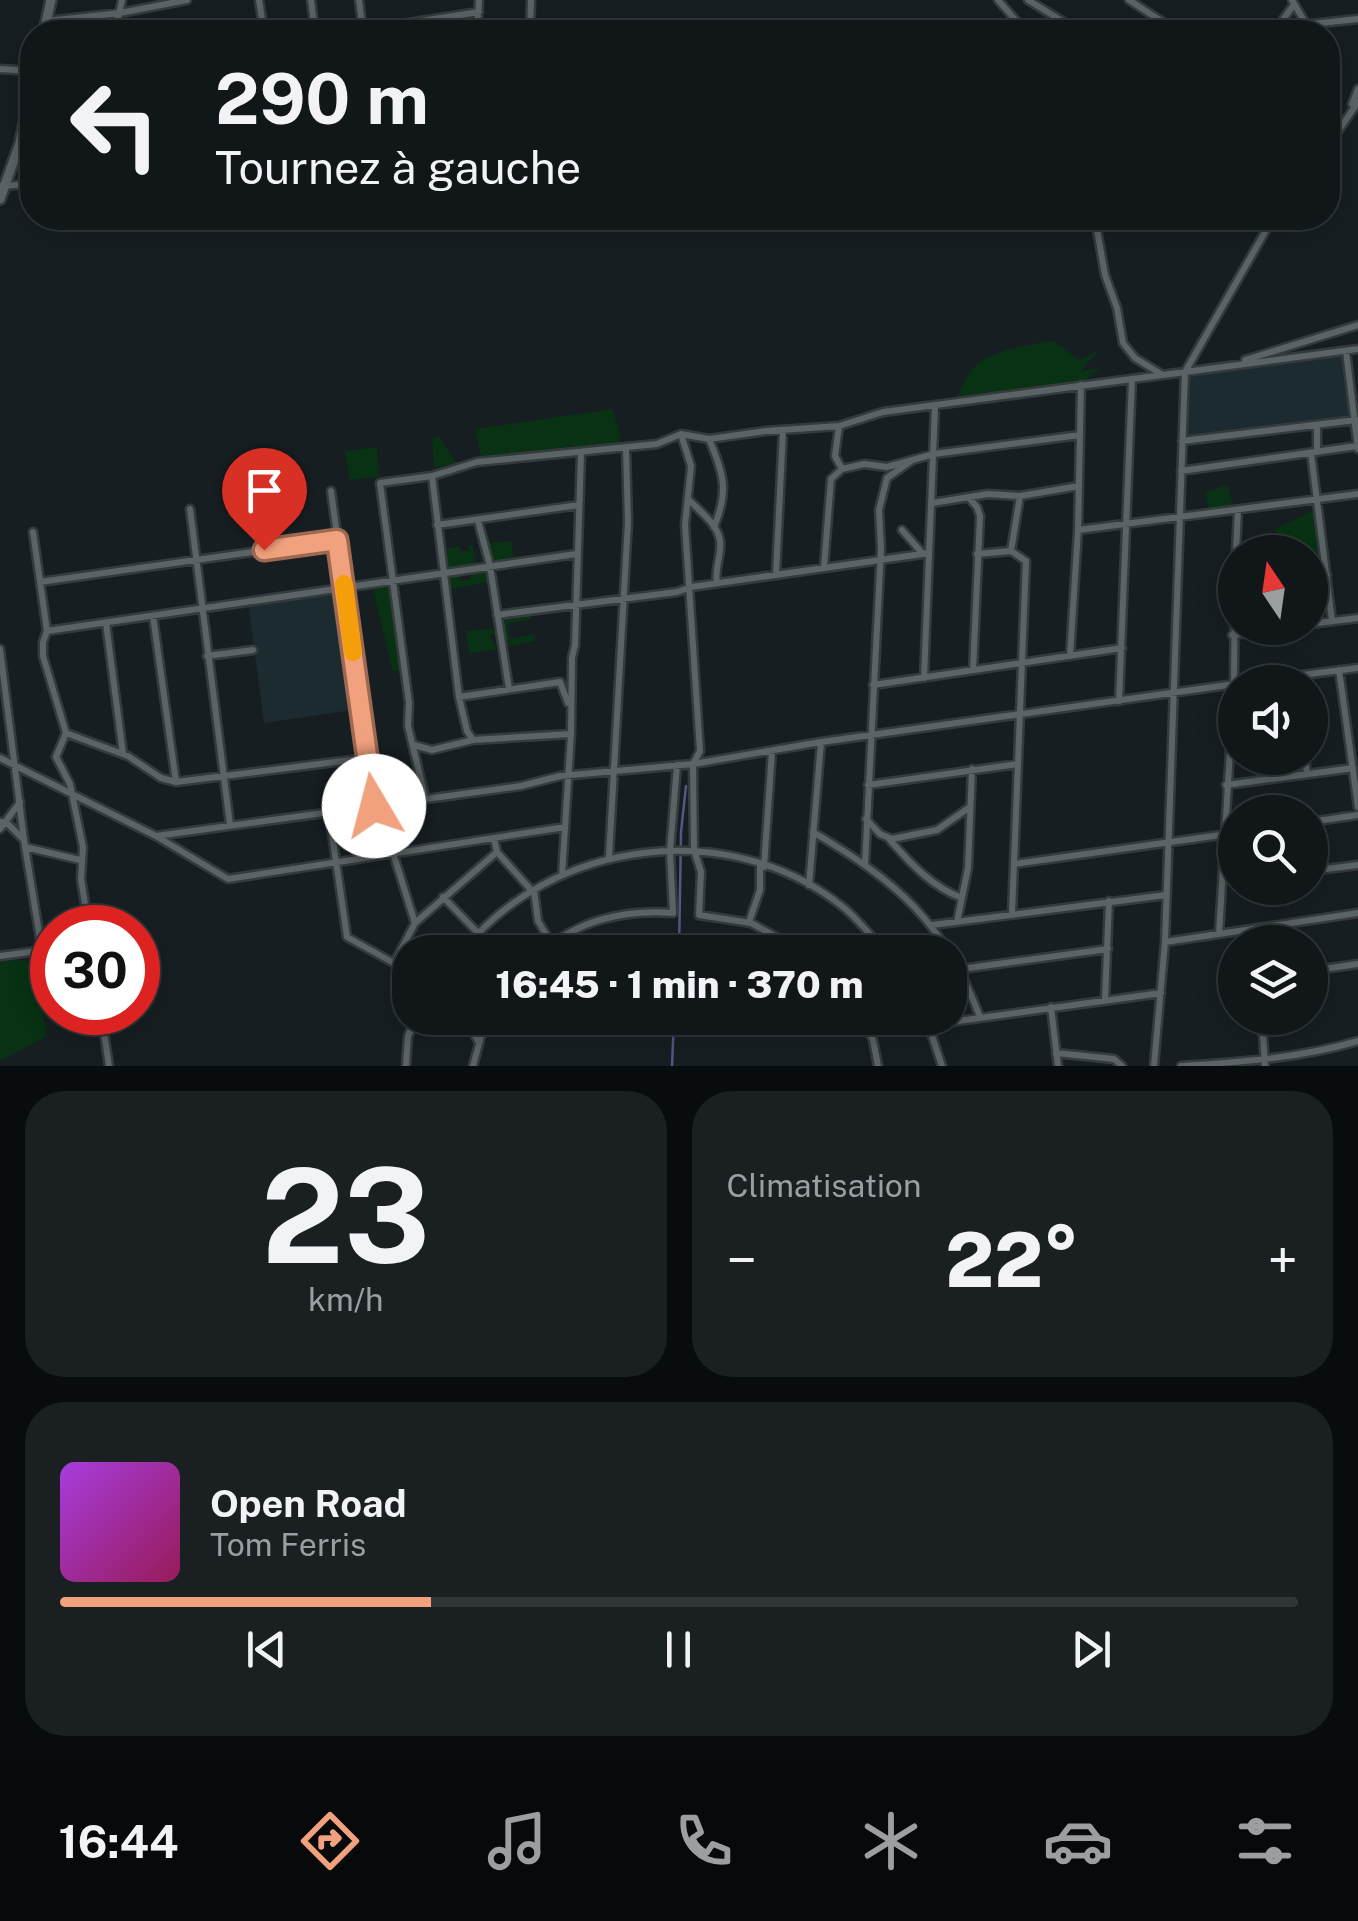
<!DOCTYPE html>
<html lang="fr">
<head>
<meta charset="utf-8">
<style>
  :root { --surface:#111619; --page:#1a1f22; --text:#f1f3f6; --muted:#9c9fa2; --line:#303538; --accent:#f1a17d }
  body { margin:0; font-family:"Public Sans",sans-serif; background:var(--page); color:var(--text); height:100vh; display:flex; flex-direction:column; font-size:38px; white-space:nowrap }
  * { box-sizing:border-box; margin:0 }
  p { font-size:32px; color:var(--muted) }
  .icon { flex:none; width:55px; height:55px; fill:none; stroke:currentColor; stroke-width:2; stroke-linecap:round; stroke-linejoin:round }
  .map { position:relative; height:1066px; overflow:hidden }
  .details { display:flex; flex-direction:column; gap:25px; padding:25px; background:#090c0e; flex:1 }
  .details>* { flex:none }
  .guide { position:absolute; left:20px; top:20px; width:1320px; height:210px; border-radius:40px; box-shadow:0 5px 25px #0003,0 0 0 2px var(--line); background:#111619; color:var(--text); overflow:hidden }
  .needle { width:65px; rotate:347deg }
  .controls { position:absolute; left:1218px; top:535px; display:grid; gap:20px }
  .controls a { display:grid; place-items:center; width:110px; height:110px; border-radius:50%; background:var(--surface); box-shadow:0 5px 25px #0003,0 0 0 2px var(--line); font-size:50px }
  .speed { position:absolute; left:30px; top:905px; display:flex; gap:20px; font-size:50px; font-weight:700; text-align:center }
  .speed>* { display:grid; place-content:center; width:130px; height:130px; border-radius:50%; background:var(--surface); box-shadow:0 5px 25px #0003,0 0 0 2px var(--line); line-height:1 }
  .speed .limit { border:15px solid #d22; background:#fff; color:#111 }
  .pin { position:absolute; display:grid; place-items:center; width:85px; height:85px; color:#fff; margin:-102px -42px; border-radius:50% 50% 50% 0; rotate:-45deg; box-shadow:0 0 10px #0007 }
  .pin .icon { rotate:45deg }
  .me { position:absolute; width:110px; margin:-55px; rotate:352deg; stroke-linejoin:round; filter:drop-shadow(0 0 8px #0008) }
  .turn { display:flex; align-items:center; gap:35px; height:210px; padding:0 30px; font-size:45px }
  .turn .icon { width:130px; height:130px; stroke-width:2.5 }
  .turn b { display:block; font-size:70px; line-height:85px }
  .big { font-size:75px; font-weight:800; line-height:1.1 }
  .details .tile { flex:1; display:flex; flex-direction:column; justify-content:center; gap:15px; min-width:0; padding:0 35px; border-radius:40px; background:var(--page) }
  .details .dial { align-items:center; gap:0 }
  .dial b { font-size:130px; line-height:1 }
  .song { display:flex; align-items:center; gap:30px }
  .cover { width:120px; height:120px; border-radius:15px; background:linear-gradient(135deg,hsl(280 70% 55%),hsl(330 70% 35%)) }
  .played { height:10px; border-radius:5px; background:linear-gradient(90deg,var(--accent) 30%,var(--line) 30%) }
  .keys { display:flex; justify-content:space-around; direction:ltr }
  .heat { display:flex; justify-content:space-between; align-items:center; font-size:55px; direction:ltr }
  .details .tiles { flex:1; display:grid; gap:25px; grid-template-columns:1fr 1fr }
  .tile:last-child { grid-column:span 2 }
  .trip { position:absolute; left:392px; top:935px; width:575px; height:100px; border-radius:40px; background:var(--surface); box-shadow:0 5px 25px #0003,0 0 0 2px var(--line); font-weight:800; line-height:100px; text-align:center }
  .tabs { display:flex; height:160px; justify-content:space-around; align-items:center; background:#07090a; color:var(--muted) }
  .tabs .icon { width:70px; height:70px }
  .tabs .active { color:var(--accent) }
  .tabs b { font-size:45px; color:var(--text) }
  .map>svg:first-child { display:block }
  .built { fill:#1c2b2f }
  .green { fill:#083213 }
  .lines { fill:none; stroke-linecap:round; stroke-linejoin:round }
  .stream { stroke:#575586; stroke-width:2.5 }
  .street-casing { stroke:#353a3c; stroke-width:11 }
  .secondary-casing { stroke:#353a3c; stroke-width:14 }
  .street { stroke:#5a6365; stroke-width:6 }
  .secondary { stroke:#5a6365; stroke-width:9 }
  .route-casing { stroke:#9d6951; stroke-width:25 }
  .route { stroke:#f1a17d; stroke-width:18 }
  .slow { stroke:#f59e0b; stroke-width:18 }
</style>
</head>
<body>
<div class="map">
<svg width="1358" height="1066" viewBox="0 0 1358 1066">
  <rect width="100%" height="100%" fill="#171e21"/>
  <path class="built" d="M1344 351 1354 420 1183 443 1185 372Z
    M344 588 360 709 264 723 248 602Z"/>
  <path class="green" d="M1052 340 1080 360 1100 349 1081 371 1100 368 1083 382 957 401C970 349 1007 351 1052 340Z
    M613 409 623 449 482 461 475 429Z
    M439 436 456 463 434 468 432 439Z
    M377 447 379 477 350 480 345 451Z
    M1227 485 1234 510 1210 513 1205 492Z
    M1319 508 1327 575 1310 577V562L1313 561 1310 552H1303L1273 530Z
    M511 541 514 560 493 561 489 543Z
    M472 544 476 563 445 568 442 550 458 546 461 551H469L468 546Z
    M488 569 489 582 447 590 445 577 458 573 462 581 470 579V571Z
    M390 587 404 669 393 672 373 589Z
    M529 613 531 619 507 624 510 639 534 634 535 641 506 647 500 617Z
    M493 629 495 634 489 635 497 649 469 654 466 631Z
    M0 960H27L31 979 40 996 47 1036 0 1061Z"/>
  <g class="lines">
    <path class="stream" d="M679 952 681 832 686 786
      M672 1066 674 1018"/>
    <defs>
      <path id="street" d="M259 0 264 32
        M311 0 315 32
        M359 0 363 32
        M998 0 1026 32
        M1028 0 1080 32
        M1129 0 1178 32
        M1292 0 1307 26
        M47 21 120 13 187 0
        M1276 29 1293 6
        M363 30 479 12
        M115 32 122 0
        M477 32 479 0
        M530 32 531 0
        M1238 32 1358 19
        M0 69 32 71
        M1352 104 1358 89
        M1328 146 1358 102
        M0 186 32 184
        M1095 218 1105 275 1117 308 1123 343 1135 358 1161 374
        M1346 351 1358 449
        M1245 360 1358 325
        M1317 425V452
        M681 434 691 466 685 525 700 751 693 764 694 850 701 872 699 915 751 923 804 952
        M709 439C724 474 729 491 714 527
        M1182 441 1356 420
        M1311 453 1332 621
        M842 469 864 464 887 467 934 454 1080 435
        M1181 471 1357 446
        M432 476 459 697 467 731 473 740
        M331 491 374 805
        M970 499 977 507 980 516 973 670
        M690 501C701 512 718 525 720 541 722 555 714 568 717 583
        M932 503 988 494 1020 496 1079 486
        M190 509 230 825
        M478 521 490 566 509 689
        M437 525 579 505
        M902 530 923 554
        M1078 530 1358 494
        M33 532 47 631 43 642V656L66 733 56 757 70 784 77 818 83 847 81 879 89 928
        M1011 551 1020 496
        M1236 552 1238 510
        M977 554 1011 551 1026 561 1012 913
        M824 567 831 479 842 469 835 456 839 426
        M776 574 783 430
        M1310 577 1327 575
        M40 582 337 540
        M497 615 677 592 691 587 929 553
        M153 616 176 782
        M106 623 123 754
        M1310 624 1358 618
        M47 631 576 554
        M1232 635 1285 628
        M0 649 24 840 42 951
        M207 656 253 650
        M1070 656 1078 530 1081 385
        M1339 670 1358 807
        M924 678 935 407
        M1246 682 1358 668
        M873 685 1122 648
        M459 697 560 682 568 703
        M1119 701 1132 379
        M66 733 128 756 161 778 176 782 367 758
        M414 745 432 750 473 740 571 734
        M0 758 156 836 228 879 565 827
        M1305 758 1307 774
        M868 785 1018 764
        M1226 785 1353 768
        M425 797 408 726 409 703 380 483 432 476 477 462 657 444 681 434 709 439 766 431 839 426 883 412 1358 349
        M329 813 347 937 410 972
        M866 819 880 834 892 839 937 830 970 807
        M0 822H6L22 838
        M1310 822 1358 815
        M0 829 20 802
        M813 832C899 883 944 922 980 1017
        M156 836 521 786 560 776 693 764 821 742 1235 684
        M494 838 497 852 532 891
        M890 840C910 863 932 887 962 898
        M25 847 80 860
        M394 856 415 923
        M609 857 628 522 626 449
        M865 864 881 549 879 510 887 478 911 461
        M1014 864 1235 833
        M764 867 772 751
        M1310 871 1358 865
        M562 875 571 734 572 658 575 645 581 454
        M809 885 821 742
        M534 890 538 921 550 941 554 940
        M443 897 478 933
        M749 922 760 890V865
        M957 922 968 868 972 769
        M932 925 1166 895
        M1251 929 1253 942
        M1219 934 1234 684 1235 573
        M1165 942 1358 913
        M462 952C551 839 730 816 843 907 859 920 872 937 885 952
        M543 952C577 920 627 909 673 913L670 851 677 765
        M0 956 52 949
        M394 963 415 923 497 852
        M961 969 1108 949
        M1310 971 1358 964
        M1105 999 1109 901
        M1051 1007 1058 1066
        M101 1012 109 1066
        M464 1018 478 1041
        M862 1018 873 1040 878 1066
        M926 1018 942 1066
        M1262 1018 1265 1066
        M929 1025 1161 993
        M1056 1053 1114 1059 1122 1066
        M406 1066 408 1036 416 1018
        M473 1066 486 1018
        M1154 1066 1165 942 1185 372 1273 218
        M1181 1066C1241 1062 1300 1058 1358 1041"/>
      <path id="secondary" d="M44 32 51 0
        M0 199 20 143 32 87"/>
    </defs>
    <use href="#street" class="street-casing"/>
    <use href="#secondary" class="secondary-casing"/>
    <use href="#street" class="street"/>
    <use href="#secondary" class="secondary"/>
  </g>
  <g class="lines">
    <defs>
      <path id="route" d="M264 550 337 540 374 806"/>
    </defs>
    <use href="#route" class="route-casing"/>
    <use href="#route" class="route"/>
    <path class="slow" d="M344 584 353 652"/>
  </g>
</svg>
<div class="controls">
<a><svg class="needle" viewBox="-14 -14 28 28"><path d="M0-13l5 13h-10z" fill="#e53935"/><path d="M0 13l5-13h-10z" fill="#9c9fa2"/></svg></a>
<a><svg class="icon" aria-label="sound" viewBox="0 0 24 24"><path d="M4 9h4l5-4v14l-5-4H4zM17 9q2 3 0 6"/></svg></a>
<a><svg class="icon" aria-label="search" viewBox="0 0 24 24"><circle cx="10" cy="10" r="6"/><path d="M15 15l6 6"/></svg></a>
<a><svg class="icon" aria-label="layers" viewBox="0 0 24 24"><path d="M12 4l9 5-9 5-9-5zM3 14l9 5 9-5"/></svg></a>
</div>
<div class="speed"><div class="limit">30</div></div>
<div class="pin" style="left:264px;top:550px;background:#d93025"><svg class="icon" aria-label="arrive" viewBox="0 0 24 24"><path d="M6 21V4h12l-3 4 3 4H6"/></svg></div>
<svg class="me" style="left:374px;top:806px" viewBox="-20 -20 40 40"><circle r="19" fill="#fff"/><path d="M0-13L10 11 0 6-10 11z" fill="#f1a17d"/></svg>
<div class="trip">16:45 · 1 min · 370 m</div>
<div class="guide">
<div class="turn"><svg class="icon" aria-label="left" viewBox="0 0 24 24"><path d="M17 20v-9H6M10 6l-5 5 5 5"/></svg><div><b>290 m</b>Tournez à gauche</div></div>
</div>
</div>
<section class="details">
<div class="tiles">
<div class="tile dial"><b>23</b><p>km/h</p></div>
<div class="tile"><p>Climatisation</p>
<div class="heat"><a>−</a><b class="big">22°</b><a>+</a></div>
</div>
<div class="tile">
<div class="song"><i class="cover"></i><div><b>Open Road</b><p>Tom Ferris</p></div></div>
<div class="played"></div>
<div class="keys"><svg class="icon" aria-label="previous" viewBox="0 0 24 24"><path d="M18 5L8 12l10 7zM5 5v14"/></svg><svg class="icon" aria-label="pause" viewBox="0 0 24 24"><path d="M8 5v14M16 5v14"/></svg><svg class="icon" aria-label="next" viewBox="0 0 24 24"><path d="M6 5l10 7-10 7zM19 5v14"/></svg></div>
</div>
</div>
</section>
<nav class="tabs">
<b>16:44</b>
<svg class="icon active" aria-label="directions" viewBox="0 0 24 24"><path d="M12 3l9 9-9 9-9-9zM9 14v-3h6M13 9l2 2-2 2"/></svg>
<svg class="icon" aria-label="music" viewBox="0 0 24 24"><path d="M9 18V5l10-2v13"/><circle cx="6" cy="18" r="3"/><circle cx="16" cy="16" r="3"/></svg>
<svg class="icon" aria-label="phone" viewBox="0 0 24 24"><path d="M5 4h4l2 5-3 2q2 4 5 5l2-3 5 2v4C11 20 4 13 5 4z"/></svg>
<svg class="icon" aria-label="climate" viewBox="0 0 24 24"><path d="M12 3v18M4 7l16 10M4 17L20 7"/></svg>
<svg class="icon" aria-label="car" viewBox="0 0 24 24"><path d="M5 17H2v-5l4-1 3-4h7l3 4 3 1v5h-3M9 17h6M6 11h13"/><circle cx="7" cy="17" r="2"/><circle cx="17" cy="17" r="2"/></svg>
<svg class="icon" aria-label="filters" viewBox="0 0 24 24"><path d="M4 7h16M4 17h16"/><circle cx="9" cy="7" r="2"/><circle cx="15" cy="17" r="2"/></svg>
</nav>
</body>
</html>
